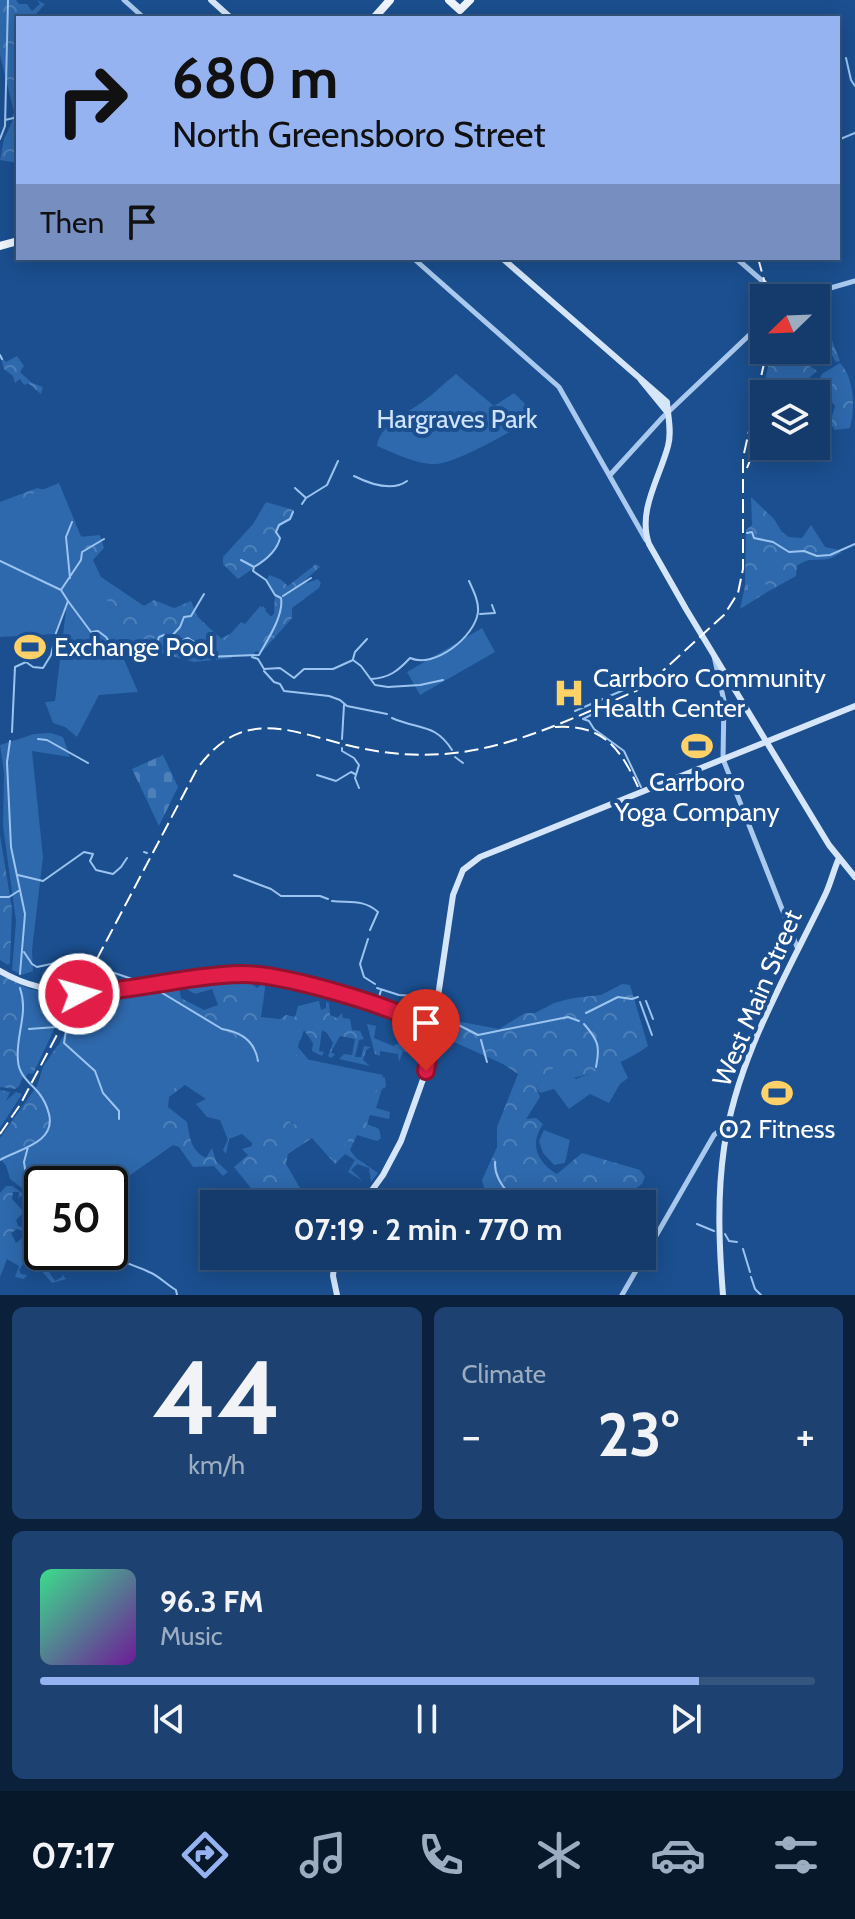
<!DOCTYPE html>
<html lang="en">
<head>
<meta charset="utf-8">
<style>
  :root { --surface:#143b6b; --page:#1d4271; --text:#f1f3f6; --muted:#9dadc1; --line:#33557e; --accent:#95b2f1 }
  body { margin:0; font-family:Cabin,sans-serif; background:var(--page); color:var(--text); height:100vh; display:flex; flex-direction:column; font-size:30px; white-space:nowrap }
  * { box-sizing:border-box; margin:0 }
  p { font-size:26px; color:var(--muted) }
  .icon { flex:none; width:44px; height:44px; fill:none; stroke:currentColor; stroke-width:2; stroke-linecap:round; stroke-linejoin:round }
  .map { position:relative; height:1295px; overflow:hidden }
  .side { display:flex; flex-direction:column; gap:12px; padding:12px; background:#0b203b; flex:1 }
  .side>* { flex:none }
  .top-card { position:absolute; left:16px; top:16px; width:824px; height:244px; border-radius:0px; box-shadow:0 4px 20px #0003,0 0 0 2px var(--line); background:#95b2f1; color:#111; overflow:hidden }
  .needle { width:52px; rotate:247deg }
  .buttons { position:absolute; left:750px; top:284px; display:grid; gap:16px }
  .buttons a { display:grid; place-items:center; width:80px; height:80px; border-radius:0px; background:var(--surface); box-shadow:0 4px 20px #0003,0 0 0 2px var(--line); font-size:40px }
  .speed { position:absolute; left:24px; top:1166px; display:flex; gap:16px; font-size:40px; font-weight:700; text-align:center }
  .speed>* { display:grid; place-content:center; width:104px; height:104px; border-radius:50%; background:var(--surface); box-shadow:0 4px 20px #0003,0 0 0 2px var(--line); line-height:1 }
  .speed .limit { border:4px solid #111; border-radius:12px; background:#fff; color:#111 }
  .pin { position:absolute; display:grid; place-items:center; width:68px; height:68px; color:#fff; margin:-82px -34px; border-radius:50% 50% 50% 0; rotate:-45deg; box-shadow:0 0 8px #0007 }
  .pin .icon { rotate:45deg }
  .me { position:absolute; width:88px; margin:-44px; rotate:84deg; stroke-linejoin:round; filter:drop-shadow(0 0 6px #0008) }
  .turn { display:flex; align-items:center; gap:28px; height:168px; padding:0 24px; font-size:36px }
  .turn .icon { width:104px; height:104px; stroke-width:2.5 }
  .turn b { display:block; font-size:56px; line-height:68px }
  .then { display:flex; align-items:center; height:76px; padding:0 24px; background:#0003; gap:16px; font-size:30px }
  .big { font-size:60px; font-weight:700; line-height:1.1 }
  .side .widget { flex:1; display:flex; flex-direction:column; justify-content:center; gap:12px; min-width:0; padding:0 28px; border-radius:12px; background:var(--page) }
  .side .dial { align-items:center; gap:0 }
  .dial b { font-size:104px; line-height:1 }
  .song { display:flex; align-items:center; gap:24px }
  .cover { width:96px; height:96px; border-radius:12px; background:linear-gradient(135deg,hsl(150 70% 55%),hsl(280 70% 35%)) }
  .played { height:8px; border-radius:4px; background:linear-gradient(90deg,var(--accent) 85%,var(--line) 85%) }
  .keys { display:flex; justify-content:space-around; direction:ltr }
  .heat { display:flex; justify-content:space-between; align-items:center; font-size:44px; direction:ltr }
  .side .tiles { flex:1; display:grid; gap:12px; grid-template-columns:1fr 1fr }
  .widget:last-child { grid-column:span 2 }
  .trip { position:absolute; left:200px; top:1190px; width:456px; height:80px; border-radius:0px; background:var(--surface); box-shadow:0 4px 20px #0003,0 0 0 2px var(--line); font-weight:700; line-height:80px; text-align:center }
  .tabs { display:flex; height:128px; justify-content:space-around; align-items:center; background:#08182b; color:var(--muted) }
  .tabs .icon { width:56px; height:56px }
  .tabs .on { color:var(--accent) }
  .tabs b { font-size:36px; color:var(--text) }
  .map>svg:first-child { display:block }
  .forest { fill:url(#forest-crowns) }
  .cemetery { fill:url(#cemetery-stones) }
  .park { fill:#2e69ad }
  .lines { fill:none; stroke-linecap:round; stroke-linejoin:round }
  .stream { stroke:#9cc4f0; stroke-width:2 }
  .tertiary { stroke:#a9c9ee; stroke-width:5 }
  .secondary { stroke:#d6e6fa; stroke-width:6 }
  .primary { stroke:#f0f6ff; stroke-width:8 }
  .rail { stroke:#fff; stroke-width:2; stroke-dasharray:14 6; stroke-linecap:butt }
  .route-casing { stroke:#92132f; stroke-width:20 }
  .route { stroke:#e11d48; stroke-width:14 }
  .labels { text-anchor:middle; stroke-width:8; stroke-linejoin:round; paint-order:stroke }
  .park-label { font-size:26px; fill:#cfe3fa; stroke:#1b4f8f }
  .poi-label { font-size:26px; fill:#fff; stroke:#1b4f8f; text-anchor:start }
  .street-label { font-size:26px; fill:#fff; stroke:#1b4f8f }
</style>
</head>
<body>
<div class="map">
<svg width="855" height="1295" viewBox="0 0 855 1295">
  <defs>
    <pattern id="forest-crowns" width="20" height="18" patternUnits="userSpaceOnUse" patternTransform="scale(2)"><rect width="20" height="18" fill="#2e69ad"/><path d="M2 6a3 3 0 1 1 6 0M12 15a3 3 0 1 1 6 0" fill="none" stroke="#4d80b9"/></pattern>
    <pattern id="cemetery-stones" width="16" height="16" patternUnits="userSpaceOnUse" patternTransform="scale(2)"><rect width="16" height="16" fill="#2e69ad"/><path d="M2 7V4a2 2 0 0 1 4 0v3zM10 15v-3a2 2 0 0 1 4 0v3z" fill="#4d80b9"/></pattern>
  </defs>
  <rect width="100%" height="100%" fill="#1b4f8f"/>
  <path class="forest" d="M0 0H16L19 4H27L32 11 40 4 37 0 45 4 36 14 39 18H18V163L0 160 4 139 12 122 14 112 0 55Z
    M831 338 840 361 836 362 828 348 810 354 793 355V363L808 365 817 371 803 383 780 381 772 385 770 394H764V406L757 415 772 350H786L789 353 792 350H816V345Z
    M0 355 6 362 17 356 24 366 20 372 32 383 43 387 41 394 28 383 24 385 20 379 15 383 13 376 4 369Z
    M840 363C855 379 855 409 850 428L835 430 830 423 835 406 817 384 822 374Z
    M37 488 49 491 79 537 100 535 104 548 93 560 101 577 144 606 154 600 174 608 191 601 198 617 220 639 245 626 263 606 266 609 264 616 228 651 232 658 194 662 149 650 116 649 76 626 57 598 0 568V502Z
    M751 497 774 519 782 532 789 537 802 538 811 525 825 547 839 550 841 553C836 555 833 558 828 559 816 561 809 557 797 566L796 576 769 591 761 577 745 586 746 530 752 525Z
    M266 502 294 510 289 519 277 529 276 533 280 540 268 558 238 579 223 564V557L253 524Z
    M316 564 320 567 305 580 307 583 318 579 321 583 319 588 292 608V618L262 652 252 651 264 622 274 614 275 593 267 580 269 575 280 579 288 586Z
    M0 835 12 909 10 963 8 965 0 960Z
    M0 975 30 989 62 996 58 1001 66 1004 33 1074 25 1073 19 1086 15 1089 0 1087Z
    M251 979 252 984 257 988 266 981 261 1017 280 1019 286 1015 295 1017 298 1006 319 1001 321 1010 326 1008V1002L329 1003 330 1015 337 1018 342 1013 343 1018 350 1019 352 1030 360 1031 364 1039 359 1040 355 1057H361L364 1046 371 1047 366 1050 363 1060 370 1066 339 1059 344 1054 352 1055 355 1039 340 1036 331 1052 335 1055 331 1058 328 1056 333 1043 327 1033 322 1030 319 1051 324 1052 322 1056 312 1051 313 1043 304 1030 301 1039 296 1045 308 1059 282 1116 293 1124 378 1075 385 1078 386 1087 382 1089 376 1108 390 1112 389 1119 370 1115 367 1124 379 1129 381 1138 377 1141 357 1135 350 1150 356 1158 378 1173 371 1182 369 1168 357 1164 351 1170 363 1181 348 1172 355 1160 345 1154 335 1164 312 1138 288 1154 286 1164 303 1193 315 1189 321 1193 318 1201 312 1199 308 1204H264L234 1167 248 1155 242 1149 252 1146V1143L242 1134 229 1139 226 1154 223 1150 228 1140 220 1120 207 1117 196 1104 206 1099 185 1085 169 1097 168 1107 187 1122C190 1137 190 1150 206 1158L212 1148 216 1161 228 1172 223 1176 214 1166 193 1167 179 1147 173 1145 110 1189V1184H42V1203L10 1179 5 1162 0 1158V1138L37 1086 43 1067 57 1046 153 990 179 985 181 998 204 1010 218 1005 212 989 195 994 187 989V984Z
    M622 984 630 985 648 1046C617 1069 574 1079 536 1086L540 1097 526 1119 536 1118 543 1124C529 1145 537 1162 557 1174L582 1153 640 1170 645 1177 642 1184 614 1204H595L565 1189 560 1195 576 1204H502L485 1191 482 1180 497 1147V1127L518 1074 503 1064 443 1037 444 1035 453 1030 456 1021 499 1029 525 1013H535L554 1003 573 998 601 995Z
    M367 1024 376 1026 374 1038 393 1046 399 1043 406 1025H409L406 1036H416L411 1047 422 1051 420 1055 403 1051 399 1062 398 1054 380 1051V1056L375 1054Z
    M0 1090 10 1092 6 1101 16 1092 22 1094 0 1128Z
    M6 1186H12L38 1204 32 1202 29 1209 36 1213 40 1218 28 1214 27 1198 20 1196 18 1200 19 1192H13L12 1199 24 1212 16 1220 18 1226 24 1228 23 1231 17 1229 11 1233 16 1243 25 1236H29L31 1242 42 1238 34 1243 37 1257 44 1252H53L41 1258 44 1268 53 1267 49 1272 55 1281 62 1277V1274L66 1279 52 1283 40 1269 23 1264 19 1270 21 1274 27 1275 24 1279 15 1277 19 1266 7 1259 0 1277V1193Z"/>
  <path class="cemetery" d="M761 576 769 591 740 609 745 586Z
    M163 755 178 787 159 826 132 769Z"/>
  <path class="park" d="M456 374 494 406 514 393 537 416C517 428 458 463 436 464 418 465 394 453 377 446 381 423 404 415 421 403 434 394 444 383 456 374Z
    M59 483 127 648 154 640 157 629H172L180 626 198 632 205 624 224 641 241 622 245 624 260 606 276 621 253 655 204 657 198 645 187 638 178 640 171 636H162L160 645 123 657 138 692 99 695 77 737 65 727 53 723 45 702 55 701 66 610 55 634 0 637V507Z
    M482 628 495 652 420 695 407 672Z
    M51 733 63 737 70 757 32 751 43 857 32 950 33 971 22 975 12 970 16 921 3 826 4 773 0 745 34 734Z
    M162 988 253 1049 258 1022 302 1028 296 1057 383 1075 363 1118 334 1161 314 1136 286 1119 255 1135 252 1125 231 1133 218 1105 185 1078 157 1105 166 1140 110 1186 42 1184V1195L20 1181 1 1160C35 1139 69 1139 36 1090L81 1000Z
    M21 991 67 1002 25 1079C7 1050 32 1022 21 991Z
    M620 1061 628 1078 620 1084 609 1103 590 1094 569 1109 554 1089 540 1093 536 1087 555 1066 576 1079Z
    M544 1130 570 1140 565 1163 554 1165 543 1153 539 1141Z"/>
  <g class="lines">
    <path class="stream" d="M846 58 851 80 855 86
      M5 120 18 117
      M0 139 5 126 8 0
      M838 140 855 133
      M0 355 2 359
      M354 476C370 484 392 492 407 481
      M295 488 306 498
      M302 504 306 498 327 485 338 461
      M747 533 752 532 754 538 773 542 789 552 804 551 817 556 830 555 855 544
      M241 560 254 567
      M0 561 61 590 68 601 56 633 51 655 43 668 33 667 26 662 15 667 12 732
      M70 578 66 537 72 522
      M61 590 81 560 82 552 104 539
      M283 596 311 578
      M68 601 91 632 98 631 106 637 119 656 156 646 159 637 164 635 175 644 188 638 199 645 201 654 205 657 259 655C268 639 284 615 281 598L275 595 266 580 253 571 254 567C266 560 277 551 280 538L276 532 279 525 290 519 293 512
      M480 614 495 613 492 605
      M170 638 180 627 184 617 191 616 204 594
      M252 657 258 659 264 669 280 668 294 678 304 669H333L353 660 361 666 375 685 388 687 420 685 443 680
      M353 659 355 652 367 639
      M264 671 274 682 280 684 284 691 329 696 340 700 347 706 387 714
      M371 679C389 678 398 671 410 658 434 669 475 637 478 612 479 601 473 590 469 581
      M575 711 649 679
      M591 715 583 719 589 721 594 729 624 751 641 787
      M392 718C419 730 435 723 452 750
      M38 739 47 740 88 763
      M342 739 344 705
      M10 741 7 762 11 847 25 914 20 974
      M342 748V751L354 758 359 765 355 778 359 788
      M455 757 463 763
      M317 775 336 781 351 772 355 774
      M144 852 147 853
      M18 875 43 881 84 852 93 854 90 861 96 870 113 874 121 867 127 858
      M234 875 271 889 281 896H320L328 899
      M0 897H9L20 890
      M332 901C349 903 364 899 378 912L370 930
      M368 939 360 964 364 977 375 984
      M24 952 32 964 37 967 74 959
      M97 967 132 979
      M143 979 148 980
      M377 988 399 995 415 996 429 1010
      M159 991 222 1029C241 1032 255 1041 258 1061
      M378 1001 381 990
      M646 1001 653 1019
      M640 1002 652 1035
      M586 1013 618 997 632 999 638 997
      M445 1018 478 1035 568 1017 579 1021
      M584 1024C599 1041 600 1047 596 1067
      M29 1029 56 1027
      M66 1031 64 1043 95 1071 103 1093 119 1111V1119
      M481 1040 487 1062
      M28 1147 24 1162 27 1182H31L42 1193
      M0 1160C19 1149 56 1143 49 1114 47 1106 43 1098 38 1092 29 1082 19 1075 18 1061 15 1036 29 1014 20 988
      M495 1162C494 1180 508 1194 521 1204
      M697 1224 714 1231
      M725 1234 729 1241 737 1242
      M743 1249 750 1272
      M108 1252C120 1263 135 1265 149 1272 158 1275 167 1285 176 1290L177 1295
      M599 1267 600 1256
      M751 1277 755 1289 761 1295"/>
    <path class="tertiary" d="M124 0 144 18
      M413 258 559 387 646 540
      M736 258 782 298
      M796 298 855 281
      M610 475 663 417 764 321
      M714 656 724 701 723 759 797 947
      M622 1295 714 1135 719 1131H727"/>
    <path class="secondary" d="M211 0 231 18
      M502 258 667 402C668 417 672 432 668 446 660 477 637 511 649 544L686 609 829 845 855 877
      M641 380 668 413
      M0 971C69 1012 157 984 233 975 273 973 311 987 349 998 375 1006 401 1012 425 1026
      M430 1043 425 1024 437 1003
      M362 1204 383 1175 401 1141 426 1071 430 1044 441 1027 437 1003 453 895 463 870 480 857 855 706
      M335 1256 333 1276 337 1295
      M723 1295C719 1246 717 1197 724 1148 737 1056 787 975 826 893 831 882 834 869 839 858"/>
    <path class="primary" d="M449 0 460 10 470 0
      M374 18 390 0
      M0 246 18 241"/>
    <path class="rail" d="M758 258 769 298
      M801 394 803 393
      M747 468 753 453 764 440
      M655 678 724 615 738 593 743 569V458L767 350
      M555 727C602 724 620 747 638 787
      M0 1134 20 1105 197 769C243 705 291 732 351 746 385 754 419 757 454 753 525 746 604 703 671 676"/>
  </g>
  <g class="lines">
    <defs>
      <path id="route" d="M79 994C134 991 188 975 243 974 283 974 391 1005 425 1026L430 1044 426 1071"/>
    </defs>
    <use href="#route" class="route-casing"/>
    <use href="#route" class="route"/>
  </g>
  <defs>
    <symbol id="stadium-bare" viewBox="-9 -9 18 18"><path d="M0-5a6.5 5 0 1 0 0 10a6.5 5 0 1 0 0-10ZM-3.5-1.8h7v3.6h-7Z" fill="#ffd166" stroke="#1b4f8f" stroke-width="2.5" paint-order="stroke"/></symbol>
    <symbol id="hospital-bare" viewBox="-9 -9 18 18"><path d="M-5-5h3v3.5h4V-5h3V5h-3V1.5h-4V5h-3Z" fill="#ffd166" stroke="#1b4f8f" stroke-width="2.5" paint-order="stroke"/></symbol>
  </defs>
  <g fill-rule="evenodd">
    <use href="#stadium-bare" x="8" y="625" width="44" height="44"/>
    <use href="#hospital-bare" x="547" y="671" width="44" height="44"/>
    <use href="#stadium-bare" x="675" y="724" width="44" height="44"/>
    <use href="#stadium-bare" x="755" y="1071" width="44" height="44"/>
  </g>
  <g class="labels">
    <g class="park-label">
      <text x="457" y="428">Hargraves Park</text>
    </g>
    <g class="poi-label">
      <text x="54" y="656">Exchange Pool</text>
      <text x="593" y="687">Carrboro Community<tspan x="593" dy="30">Health Center</tspan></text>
      <text x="697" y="791" text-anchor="middle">Carrboro<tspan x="697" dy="30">Yoga Company</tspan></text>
      <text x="777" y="1138" text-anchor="middle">O2 Fitness</text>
    </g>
    <g class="street-label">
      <text transform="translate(757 998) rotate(-67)" y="9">West Main Street</text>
    </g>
  </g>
</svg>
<div class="buttons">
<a><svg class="needle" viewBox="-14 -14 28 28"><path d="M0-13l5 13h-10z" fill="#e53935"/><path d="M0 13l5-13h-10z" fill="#9dadc1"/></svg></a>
<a><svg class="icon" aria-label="layers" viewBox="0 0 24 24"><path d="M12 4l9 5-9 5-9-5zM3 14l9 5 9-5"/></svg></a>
</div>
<div class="speed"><div class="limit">50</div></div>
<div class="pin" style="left:426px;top:1071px;background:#d93025"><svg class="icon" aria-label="arrive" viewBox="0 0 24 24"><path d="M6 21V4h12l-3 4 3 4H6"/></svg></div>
<svg class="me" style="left:79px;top:994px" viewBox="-20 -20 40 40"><circle r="17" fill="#e11d48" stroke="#fff" stroke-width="3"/><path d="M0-11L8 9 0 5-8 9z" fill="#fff"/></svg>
<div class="trip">07:19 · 2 min · 770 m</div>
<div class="top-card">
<div class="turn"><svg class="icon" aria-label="right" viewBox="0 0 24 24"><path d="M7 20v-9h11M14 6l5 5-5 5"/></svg><div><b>680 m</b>North Greensboro Street</div></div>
<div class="then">Then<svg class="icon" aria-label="arrive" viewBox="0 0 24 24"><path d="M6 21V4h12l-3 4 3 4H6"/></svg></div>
</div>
</div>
<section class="side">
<div class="tiles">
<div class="widget dial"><b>44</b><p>km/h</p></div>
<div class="widget"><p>Climate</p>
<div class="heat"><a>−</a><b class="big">23°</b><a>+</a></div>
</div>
<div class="widget">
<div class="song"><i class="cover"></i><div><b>96.3 FM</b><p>Music</p></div></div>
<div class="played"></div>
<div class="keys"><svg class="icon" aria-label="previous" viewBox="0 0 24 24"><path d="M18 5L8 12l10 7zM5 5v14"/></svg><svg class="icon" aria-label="pause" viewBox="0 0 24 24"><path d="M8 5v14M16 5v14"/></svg><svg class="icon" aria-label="next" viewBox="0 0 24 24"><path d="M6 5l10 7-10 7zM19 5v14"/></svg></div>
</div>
</div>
</section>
<nav class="tabs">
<b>07:17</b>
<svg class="icon on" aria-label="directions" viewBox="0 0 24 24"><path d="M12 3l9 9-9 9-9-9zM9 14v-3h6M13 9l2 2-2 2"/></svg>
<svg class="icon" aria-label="music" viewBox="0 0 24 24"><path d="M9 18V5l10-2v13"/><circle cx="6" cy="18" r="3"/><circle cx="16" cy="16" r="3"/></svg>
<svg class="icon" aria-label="phone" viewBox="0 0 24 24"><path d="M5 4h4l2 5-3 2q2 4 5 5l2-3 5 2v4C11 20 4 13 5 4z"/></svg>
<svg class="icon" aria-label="climate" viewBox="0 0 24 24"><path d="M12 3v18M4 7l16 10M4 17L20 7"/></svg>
<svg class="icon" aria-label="car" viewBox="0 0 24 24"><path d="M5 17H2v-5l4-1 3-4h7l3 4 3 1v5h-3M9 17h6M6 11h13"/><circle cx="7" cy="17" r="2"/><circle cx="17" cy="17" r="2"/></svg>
<svg class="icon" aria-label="filters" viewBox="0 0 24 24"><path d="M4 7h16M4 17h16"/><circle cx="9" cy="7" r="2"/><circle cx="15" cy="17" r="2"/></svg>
</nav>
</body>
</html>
